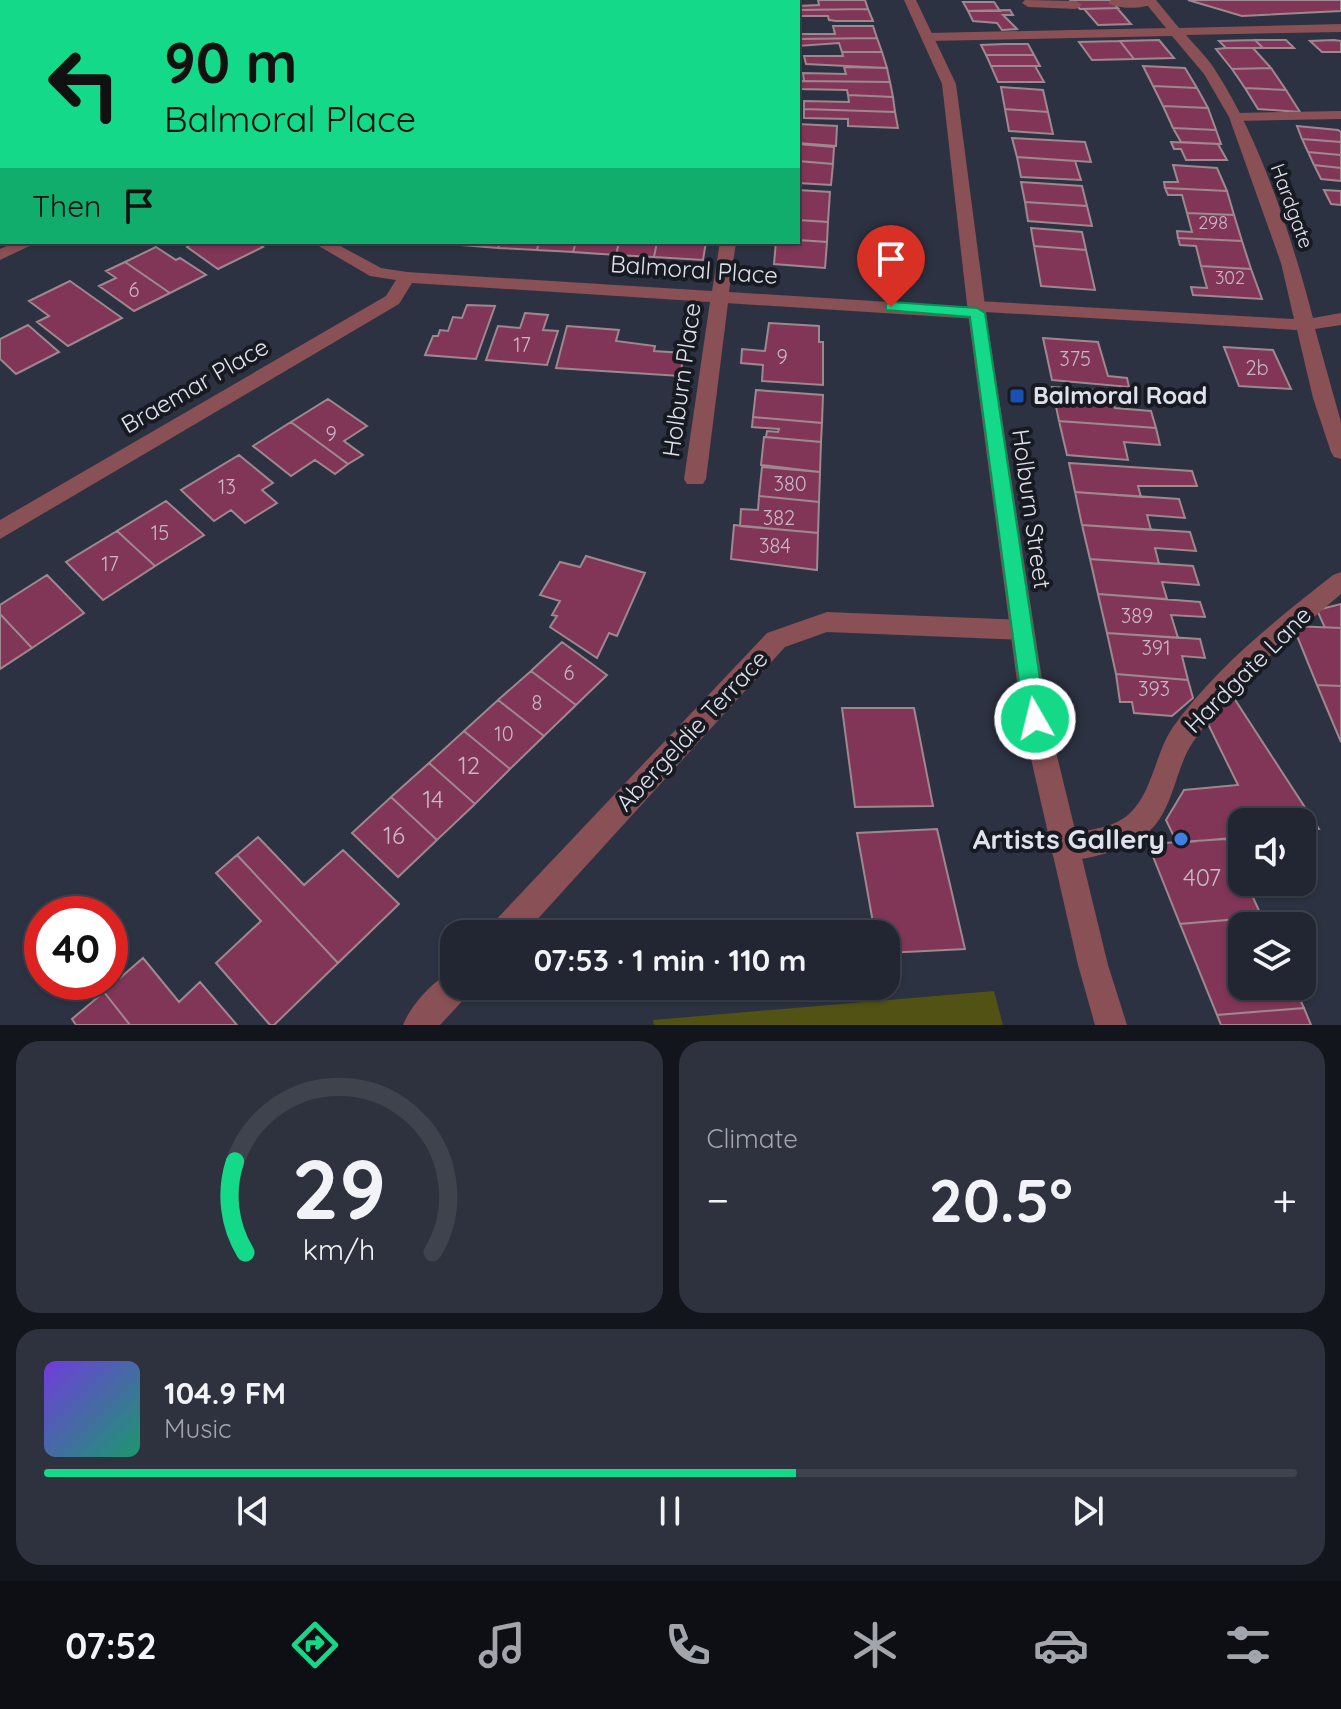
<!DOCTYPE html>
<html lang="en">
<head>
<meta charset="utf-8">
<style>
  :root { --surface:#222632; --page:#2e323e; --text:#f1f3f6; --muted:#a2a5ac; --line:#3f434d; --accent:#14d989 }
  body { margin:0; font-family:Quicksand,sans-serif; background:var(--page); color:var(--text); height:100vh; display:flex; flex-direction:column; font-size:30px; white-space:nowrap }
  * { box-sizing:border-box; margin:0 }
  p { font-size:26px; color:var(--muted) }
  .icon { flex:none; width:44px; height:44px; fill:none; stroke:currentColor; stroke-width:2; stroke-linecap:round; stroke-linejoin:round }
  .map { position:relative; height:1025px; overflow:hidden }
  .drawer { display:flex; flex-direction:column; gap:16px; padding:16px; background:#13151c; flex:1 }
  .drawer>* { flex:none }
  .banner { position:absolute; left:0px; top:0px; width:800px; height:244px; box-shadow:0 2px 6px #0004,0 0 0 2px var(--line); background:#14d989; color:#111; overflow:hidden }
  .tools { position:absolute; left:1228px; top:808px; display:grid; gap:16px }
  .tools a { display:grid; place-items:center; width:88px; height:88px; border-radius:16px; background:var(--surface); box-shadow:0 2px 6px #0004,0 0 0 2px var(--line); font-size:40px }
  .speed { position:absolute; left:24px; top:896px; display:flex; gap:16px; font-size:40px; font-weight:700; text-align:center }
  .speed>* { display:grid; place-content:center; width:104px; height:104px; border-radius:50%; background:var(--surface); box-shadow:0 2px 6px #0004,0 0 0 2px var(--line); line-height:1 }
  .speed .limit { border:12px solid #d22; background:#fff; color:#111 }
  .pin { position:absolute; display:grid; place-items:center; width:68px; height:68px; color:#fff; margin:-82px -34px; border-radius:50% 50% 50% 0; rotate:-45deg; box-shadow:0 0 8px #0007 }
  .pin .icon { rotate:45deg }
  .me { position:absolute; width:88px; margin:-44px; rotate:352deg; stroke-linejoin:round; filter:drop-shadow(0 0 6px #0008) }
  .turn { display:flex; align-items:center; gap:28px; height:168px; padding:0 32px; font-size:36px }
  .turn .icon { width:104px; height:104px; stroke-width:2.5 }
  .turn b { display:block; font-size:56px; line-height:68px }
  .then { display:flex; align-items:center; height:76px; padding:0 32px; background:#0003; gap:16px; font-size:30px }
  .big { font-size:60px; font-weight:800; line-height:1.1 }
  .drawer .card { flex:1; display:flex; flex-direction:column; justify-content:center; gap:12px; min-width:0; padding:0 28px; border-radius:24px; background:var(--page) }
  .drawer .dial { align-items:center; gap:0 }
  .dial svg { height:208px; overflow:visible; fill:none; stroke:var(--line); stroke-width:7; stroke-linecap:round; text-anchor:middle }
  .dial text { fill:var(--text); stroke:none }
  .song { display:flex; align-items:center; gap:24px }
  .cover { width:96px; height:96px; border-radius:12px; background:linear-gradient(135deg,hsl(260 70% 55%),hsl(160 70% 35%)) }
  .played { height:8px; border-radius:4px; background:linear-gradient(90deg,var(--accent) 60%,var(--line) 60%) }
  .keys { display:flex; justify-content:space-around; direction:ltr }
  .heat { display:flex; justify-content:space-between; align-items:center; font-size:44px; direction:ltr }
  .drawer .tiles { flex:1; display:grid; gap:16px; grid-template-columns:1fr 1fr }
  .card:last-child { grid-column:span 2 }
  .trip { position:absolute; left:440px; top:920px; width:460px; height:80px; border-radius:24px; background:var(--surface); box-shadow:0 2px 6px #0004,0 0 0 2px var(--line); font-weight:800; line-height:80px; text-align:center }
  .tab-bar { display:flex; height:128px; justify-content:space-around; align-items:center; background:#0e0f14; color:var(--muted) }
  .tab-bar .icon { width:56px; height:56px }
  .tab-bar .selected { color:var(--accent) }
  .tab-bar b { font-size:36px; color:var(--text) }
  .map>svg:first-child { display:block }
  .green { fill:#515214 }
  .building { fill:#813657; stroke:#9e878f; stroke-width:2 }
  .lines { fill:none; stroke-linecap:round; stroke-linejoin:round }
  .service { fill:#895055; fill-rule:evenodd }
  .minor { fill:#895055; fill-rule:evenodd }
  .tertiary { fill:#895055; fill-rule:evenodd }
  .route { fill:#14d989; stroke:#0d8d59; stroke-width:2 }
  .transit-dot { fill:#1a4fb4; stroke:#181a22; stroke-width:3 }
  .shop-dot { fill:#3f7fe0; stroke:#181a22; stroke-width:3 }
  .labels { text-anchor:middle; stroke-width:8; stroke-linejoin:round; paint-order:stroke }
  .far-number-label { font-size:18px; fill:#c8b7c8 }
  .far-street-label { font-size:20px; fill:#dfe2ed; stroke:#181a22 }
  .number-label { font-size:20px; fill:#c8b7c8 }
  .street-label { font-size:24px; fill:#dfe2ed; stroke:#181a22 }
  .poi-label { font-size:24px; font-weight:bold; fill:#dfe2ed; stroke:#181a22; text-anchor:start }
  .near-number-label { font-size:24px; fill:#c8b7c8 }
  .near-poi-label { font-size:28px; font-weight:bold; fill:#dfe2ed; stroke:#181a22; text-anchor:end }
</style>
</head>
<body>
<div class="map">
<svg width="1341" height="1025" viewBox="0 0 1341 1025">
  <rect width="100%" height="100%" fill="#2d3242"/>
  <path class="green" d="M994 991 1003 1025H654L653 1020Z"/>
  <path class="building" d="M818 0H865L868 9 799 10 798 6 819 5Z
    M1070 0H1111L1118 8 1080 9Z
    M1188 0H1341V11L1242 16Z
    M963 2H994L1000 11H968Z
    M1117 8 1131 24 1098 25 1084 9Z
    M868 9 873 21H836L829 20 828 16H798V10Z
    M1010 10 1013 15H1003L1017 29 1002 30 997 23 973 21 968 11Z
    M833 26H873L877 38 798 39V34H835Z
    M877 38 882 52H842L839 43 798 46V39Z
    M1159 40 1174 58 1134 59 1120 41Z
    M1255 40 1263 48H1226L1219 41Z
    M1255 40H1286L1294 48H1263Z
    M1334 40 1341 41V52H1322L1310 41Z
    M1120 41 1134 59 1092 60 1079 42Z
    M1005 44H1028L1034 55H986L981 45Z
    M1226 48H1253L1271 68 1232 69 1216 49Z
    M842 52H882L887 68 806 64 804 56H843Z
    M986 55H1034L1040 66H991Z
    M991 66H1035L1044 82H998Z
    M1143 66 1185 68 1197 88 1153 86Z
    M844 67 887 68 890 82 804 81 803 73 846 74Z
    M1271 68 1286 90 1245 88 1232 69Z
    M798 81 890 82 893 97 848 95 847 90 798 89Z
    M1153 86 1197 88 1208 108 1163 106Z
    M1001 87 1043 90 1048 112 1005 109Z
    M1245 88 1286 90 1300 112 1258 109Z
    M848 95 893 97 895 112 804 109V101L849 102Z
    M1163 106 1208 108 1216 130 1173 128Z
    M804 109 895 112 898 128 848 126V119L804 118Z
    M1005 109 1048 112 1053 134 1009 131Z
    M798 124 837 126 836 146 798 143Z
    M1297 126 1338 130 1341 132V142L1302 139Z
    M1173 128 1216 130 1221 144 1181 142Z
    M1012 138 1085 142 1091 162 1017 157Z
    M1302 139 1341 142V155L1308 152Z
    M1171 142 1218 144 1227 160H1186L1181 149H1174Z
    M798 144 834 147 833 164 798 161Z
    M1308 152 1341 155V168L1314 165Z
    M1017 157 1075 161 1081 180 1021 177Z
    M798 161 833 164 831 185 798 183Z
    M1173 165 1217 168 1227 191 1165 188 1164 182H1178Z
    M1314 165 1341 168V181L1321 179Z
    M1021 182 1082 186 1087 206 1025 202Z
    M1165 188 1227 191 1234 215 1187 213 1182 195H1168Z
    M798 190 830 192 828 222 798 220Z
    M1324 190 1341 191V205L1331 204Z
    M1025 202 1087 206 1092 226 1028 221Z
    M1187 213 1234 215 1242 241 1178 238 1177 231 1192 232Z
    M798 220 828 222 827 242 798 240Z
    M1031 228 1082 232 1086 250 1034 246Z
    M1178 238 1242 241 1251 269 1201 266 1196 246 1180 245Z
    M798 240 827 242 825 268 774 264 776 242Z
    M194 242H255L263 247 218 269 187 247Z
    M463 242H501L498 248 462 245Z
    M501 242H539L537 250 498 248Z
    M539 242H576L573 252 537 250Z
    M576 242H619L616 255 573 252Z
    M619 242H657L654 257 616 255Z
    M657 242H706L703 260 654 257Z
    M1034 246 1086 250 1095 290 1041 286Z
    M156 247 176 260 180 258 206 275 170 293 125 262Z
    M125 262 170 293 134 311 99 286 116 278 106 271Z
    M1201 266 1251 269 1262 299 1193 295 1191 287 1207 288Z
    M70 281 122 318 68 346 37 322 49 316 29 301Z
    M467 305 495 306 476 359 425 355 433 336H438L440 330 448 331 453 317 462 318Z
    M525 313 548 315 543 330 558 331 547 365 486 360 498 326 520 328Z
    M769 323 819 326V342H823V385L762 381 763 365 741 363 742 349 765 351Z
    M28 325 59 352 16 374 0 359V339Z
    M567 326 619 330 616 341 655 346 654 351 684 353 680 376 556 368Z
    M1043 338 1098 342 1108 376 1127 378 1129 387 1052 380Z
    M1224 347 1273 350 1291 389 1239 386Z
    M1052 387 1109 391 1115 408 1151 411 1156 428 1059 421Z
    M756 390 823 395 822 423 753 417Z
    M328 399 367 426 344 441 363 455 348 464 291 422Z
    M753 417 822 423 821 442 766 437 767 431 778 432 779 429 752 427Z
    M1059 421 1156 428 1160 445 1124 442 1128 460 1067 455Z
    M291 422 348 464 335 474 315 460 291 476 253 446Z
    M764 437 821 442 820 472 761 465Z
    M239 455 273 483 262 490 277 503 245 523 231 510 214 521 181 490Z
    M1069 463 1192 471 1197 486H1138L1141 497 1075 492Z
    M762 467 820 472 819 502 759 496Z
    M1075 492 1179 499 1185 518 1147 515 1151 530 1082 525Z
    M759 496 819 502 818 533 740 526 741 509 758 510Z
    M166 501 204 535 155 566 117 531Z
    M734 525 818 533 817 570 731 559Z
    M1082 525 1190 532 1196 551 1155 548 1159 564 1090 559Z
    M117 531 155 566 103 600 66 562Z
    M586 556 645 573 617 636 609 633 597 658 550 627 557 616 552 615 560 601 540 595 560 562 580 567Z
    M1090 559 1193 566 1199 585 1162 582 1167 599 1098 594Z
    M47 575 84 613 32 648 0 614V605Z
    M1098 594 1200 602 1205 617 1171 615 1178 638 1107 633Z
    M1341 604V628H1325L1317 610Z
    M0 614 32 648 0 669Z
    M1293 626 1341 628V686L1317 685Z
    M1107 633 1200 639 1205 658 1182 656 1188 680 1116 674Z
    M562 642 607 675 576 705 531 671Z
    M531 671 576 705 544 736 498 700Z
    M1116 674 1188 680 1193 698 1172 716 1134 713 1132 702H1120Z
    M1317 685 1341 686V742Z
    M1232 695 1319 829 1302 831V822H1242V837L1177 843 1166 820 1184 790 1238 785 1207 722Z
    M498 700 544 736 510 769 464 731Z
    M842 708H914L933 806 855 807Z
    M464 731 510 769 475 804 429 763Z
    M429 763 475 804 437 840 391 797Z
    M391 797 437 840 398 877 352 833Z
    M937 829 965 949 886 953V934H875L857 833Z
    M258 837 304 885 343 850 399 904 338 963 237 855Z
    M1226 839 1242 873V882H1246L1262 917 1180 924 1148 844Z
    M237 855 338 963 274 1025H270L216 963 261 921 216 873Z
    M1262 917 1266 926H1242V986H1294L1304 1008 1217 1015 1180 924Z
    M143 958 179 1002 200 982 237 1025H130L104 992Z
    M104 992 130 1025H76L72 1019Z
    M1304 1008 1311 1025H1221L1217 1015Z"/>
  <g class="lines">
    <path class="service" d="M1025 0 1076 1 1082 5 1076 9 1028 7 1022 3Z
      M1111 0H1156L1157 2C1146 9 1119 10 1108 3Z
      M1341 111V119L1236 121 1229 117 1236 113Z
      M720 290 729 295 706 479 703 484H687L684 479 711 295Z
      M1341 572V594C1288 639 1233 685 1193 742 1174 770 1174 812 1146 834 1128 849 1075 866 1054 858L1050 848 1054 838C1078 829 1109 832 1129 814 1153 792 1155 753 1173 727 1216 667 1276 620 1333 575Z"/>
    <path class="minor" d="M726 0H738V2H726Z
      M1143 0H1156L1179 28 1341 24V32L1186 35C1196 47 1209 59 1217 73 1260 139 1293 241 1313 318L1341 313V325L1315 329 1341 422V459L1334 457 1331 452 1313 398 1297 330 985 312 983 317 977 319 412 283 399 304 0 539V520L386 296 396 280 370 276 312 242H333L381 268 407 272 712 291 720 242H736L729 292 969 307 971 302 977 301 1294 319 1281 263 1229 117 1204 74 1172 36 928 41 922 37 928 33 1166 28Z
      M0 23 2 24V32L0 31Z
      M827 612 1022 620 1031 623 1034 630 1031 637 1022 640 827 632 785 647 524 934H489L493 923 767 633Z
      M454 971V986H471L466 997 440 1025H403C411 1005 434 979 454 971Z"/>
    <path class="tertiary" d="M529 0H544L528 2Z
      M904 0H916L956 84 986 313 1048 719 1108 965 1127 1025H1095L1078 965 1022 719 968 313 942 84Z
      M16 242H38L0 260V249Z"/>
  </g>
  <path class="route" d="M891 302 977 308 985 313 1046 719 1043 726 1035 728 1027 726 1024 719 970 317 886 310V304Z"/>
  <rect class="transit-dot" x="1009" y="388" width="16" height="16" rx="4"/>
  <circle class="shop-dot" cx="1181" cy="839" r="8"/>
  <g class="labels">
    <g class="far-number-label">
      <text x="1213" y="229">298</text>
      <text x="1230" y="284">302</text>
    </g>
    <g class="far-street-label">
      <text transform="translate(1292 206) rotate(70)" y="7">Hardgate</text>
    </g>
    <g class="number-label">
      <text x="134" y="297">6</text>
      <text x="522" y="352">17</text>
      <text x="782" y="364">9</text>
      <text x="1075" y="366">375</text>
      <text x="1257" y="375">2b</text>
      <text x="331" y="441">9</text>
      <text x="790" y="491">380</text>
      <text x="227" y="494">13</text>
      <text x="779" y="525">382</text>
      <text x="160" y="540">15</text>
      <text x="775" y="553">384</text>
      <text x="110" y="571">17</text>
      <text x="1137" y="623">389</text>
      <text x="1156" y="655">391</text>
      <text x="569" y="680">6</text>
      <text x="1154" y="696">393</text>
      <text x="537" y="710">8</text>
      <text x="504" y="741">10</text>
    </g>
    <g class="street-label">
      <text transform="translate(694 270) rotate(4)" y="8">Balmoral Place</text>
      <text transform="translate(682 380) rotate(-82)" y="8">Holburn Place</text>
      <text transform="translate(195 386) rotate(-30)" y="8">Braemar Place</text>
      <text transform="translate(1031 509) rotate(82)" y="8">Holburn Street</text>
      <text transform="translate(1248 670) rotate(-45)" y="8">Hardgate Lane</text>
      <text transform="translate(692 731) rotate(-47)" y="8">Abergeldie Terrace</text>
    </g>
    <g class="poi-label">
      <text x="1033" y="404">Balmoral Road</text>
    </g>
    <g class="near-number-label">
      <text x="469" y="774">12</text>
      <text x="433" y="808">14</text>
      <text x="394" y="844">16</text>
      <text x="1202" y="886">407</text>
    </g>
    <g class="near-poi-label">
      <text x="1165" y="849">Artists Gallery</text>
    </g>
  </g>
</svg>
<div class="tools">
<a><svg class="icon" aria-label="sound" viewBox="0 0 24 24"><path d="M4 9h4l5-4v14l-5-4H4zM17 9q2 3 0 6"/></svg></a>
<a><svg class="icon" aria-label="layers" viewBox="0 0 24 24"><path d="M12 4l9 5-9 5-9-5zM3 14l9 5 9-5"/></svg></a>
</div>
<div class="speed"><div class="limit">40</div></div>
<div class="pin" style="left:891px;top:307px;background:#d93025"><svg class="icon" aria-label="arrive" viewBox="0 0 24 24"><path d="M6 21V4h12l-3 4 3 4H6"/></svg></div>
<svg class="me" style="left:1035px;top:719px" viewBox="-20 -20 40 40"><circle r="17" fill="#14d989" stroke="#fff" stroke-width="3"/><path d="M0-11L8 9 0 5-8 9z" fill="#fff"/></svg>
<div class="trip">07:53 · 1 min · 110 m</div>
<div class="banner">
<div class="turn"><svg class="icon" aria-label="left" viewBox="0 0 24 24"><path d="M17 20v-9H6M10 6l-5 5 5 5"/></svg><div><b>90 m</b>Balmoral Place</div></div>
<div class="then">Then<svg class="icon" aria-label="arrive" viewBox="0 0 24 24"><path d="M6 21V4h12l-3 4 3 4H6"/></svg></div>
</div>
</div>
<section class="drawer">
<div class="tiles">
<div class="card dial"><svg viewBox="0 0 100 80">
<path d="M14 69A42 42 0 1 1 86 69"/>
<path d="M14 69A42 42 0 0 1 10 34" stroke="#14d989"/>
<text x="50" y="56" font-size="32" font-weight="700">29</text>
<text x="50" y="72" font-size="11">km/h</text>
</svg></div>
<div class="card"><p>Climate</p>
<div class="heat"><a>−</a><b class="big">20.5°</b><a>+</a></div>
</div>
<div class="card">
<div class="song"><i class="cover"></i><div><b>104.9 FM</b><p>Music</p></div></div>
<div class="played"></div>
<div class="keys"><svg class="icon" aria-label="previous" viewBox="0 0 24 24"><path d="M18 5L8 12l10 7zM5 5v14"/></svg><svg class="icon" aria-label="pause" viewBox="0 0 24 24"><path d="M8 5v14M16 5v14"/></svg><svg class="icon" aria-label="next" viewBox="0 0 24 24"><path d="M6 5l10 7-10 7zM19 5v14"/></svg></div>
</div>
</div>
</section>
<nav class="tab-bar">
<b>07:52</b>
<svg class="icon selected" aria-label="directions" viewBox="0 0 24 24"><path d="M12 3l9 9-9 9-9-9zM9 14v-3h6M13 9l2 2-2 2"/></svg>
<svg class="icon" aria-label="music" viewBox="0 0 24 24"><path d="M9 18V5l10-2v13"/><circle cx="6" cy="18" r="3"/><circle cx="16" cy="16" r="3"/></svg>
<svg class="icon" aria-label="phone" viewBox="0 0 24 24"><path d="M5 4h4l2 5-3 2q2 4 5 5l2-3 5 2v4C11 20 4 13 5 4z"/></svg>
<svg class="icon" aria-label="climate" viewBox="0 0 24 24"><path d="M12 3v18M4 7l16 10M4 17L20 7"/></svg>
<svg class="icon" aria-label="car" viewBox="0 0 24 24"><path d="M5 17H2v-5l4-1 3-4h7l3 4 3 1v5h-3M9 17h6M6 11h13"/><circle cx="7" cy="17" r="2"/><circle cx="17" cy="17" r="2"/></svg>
<svg class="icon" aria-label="filters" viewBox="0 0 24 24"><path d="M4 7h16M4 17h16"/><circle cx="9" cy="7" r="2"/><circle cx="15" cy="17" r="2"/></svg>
</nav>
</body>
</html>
